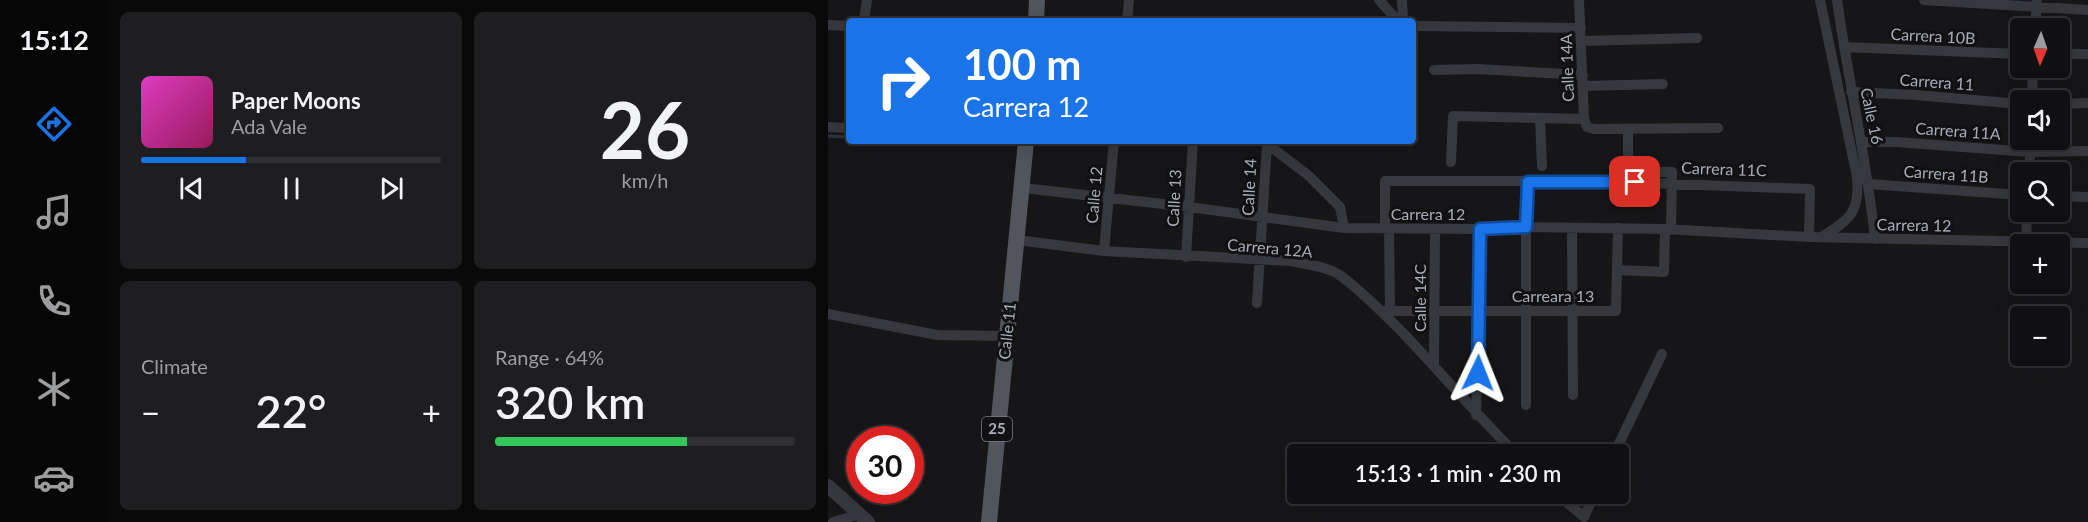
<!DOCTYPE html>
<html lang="en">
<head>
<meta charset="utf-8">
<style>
  :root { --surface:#101012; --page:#1e1e20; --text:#f1f3f6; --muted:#9c9d9f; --line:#303032; --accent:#1a73e8 }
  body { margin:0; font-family:Lato,sans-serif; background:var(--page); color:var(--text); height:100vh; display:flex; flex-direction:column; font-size:22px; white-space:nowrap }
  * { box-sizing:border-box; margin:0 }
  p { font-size:20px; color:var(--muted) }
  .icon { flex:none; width:33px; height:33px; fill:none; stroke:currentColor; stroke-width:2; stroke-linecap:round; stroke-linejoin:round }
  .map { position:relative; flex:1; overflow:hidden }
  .sheet { display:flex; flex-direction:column; gap:12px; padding:12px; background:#09090a; width:720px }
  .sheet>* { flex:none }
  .hud { position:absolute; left:18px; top:18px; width:570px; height:126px; border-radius:6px; box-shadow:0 6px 24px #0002,0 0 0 2px var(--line); background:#1a73e8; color:#fff; overflow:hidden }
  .needle { width:39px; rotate:182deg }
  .buttons { position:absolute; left:1182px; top:18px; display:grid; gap:12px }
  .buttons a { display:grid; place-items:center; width:60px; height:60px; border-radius:6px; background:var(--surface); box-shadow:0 6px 24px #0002,0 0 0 2px var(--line); font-size:30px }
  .speed { position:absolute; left:18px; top:426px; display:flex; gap:12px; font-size:30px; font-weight:700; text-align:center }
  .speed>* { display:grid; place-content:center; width:78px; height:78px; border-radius:50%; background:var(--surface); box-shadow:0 6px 24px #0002,0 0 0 2px var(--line); line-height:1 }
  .speed .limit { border:9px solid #d22; background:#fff; color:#111 }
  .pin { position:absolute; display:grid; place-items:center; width:51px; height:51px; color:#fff; margin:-26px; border-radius:12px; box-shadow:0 3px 9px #0006 }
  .me { position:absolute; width:66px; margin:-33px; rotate:2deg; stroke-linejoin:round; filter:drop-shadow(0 0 4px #0008) }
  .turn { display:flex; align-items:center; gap:21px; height:126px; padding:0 18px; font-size:27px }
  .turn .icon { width:78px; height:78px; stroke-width:2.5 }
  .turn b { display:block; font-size:42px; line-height:51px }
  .big { font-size:45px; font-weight:600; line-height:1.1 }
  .sheet .tile { flex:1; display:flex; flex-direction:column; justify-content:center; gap:9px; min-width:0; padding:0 21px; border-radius:9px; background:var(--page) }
  .sheet .dial { align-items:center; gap:0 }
  .dial b { font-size:78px; line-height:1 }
  .song { display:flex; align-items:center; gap:18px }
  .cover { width:72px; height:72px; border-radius:9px; background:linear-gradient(135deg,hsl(310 70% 55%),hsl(330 70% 35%)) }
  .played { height:6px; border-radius:3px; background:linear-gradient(90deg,var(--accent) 35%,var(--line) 35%) }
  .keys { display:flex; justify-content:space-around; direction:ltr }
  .heat { display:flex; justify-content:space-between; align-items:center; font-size:33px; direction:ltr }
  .charge { height:9px; border-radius:4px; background:linear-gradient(90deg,#34c759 64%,var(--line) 0) }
  .sheet .tiles { flex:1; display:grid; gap:12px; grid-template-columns:repeat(2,1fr) }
  .trip { position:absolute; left:459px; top:444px; width:342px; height:60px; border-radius:6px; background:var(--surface); box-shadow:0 6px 24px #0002,0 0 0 2px var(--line); font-weight:600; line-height:60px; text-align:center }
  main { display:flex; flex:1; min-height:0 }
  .dock { display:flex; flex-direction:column; width:108px; justify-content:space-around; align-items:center; background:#060607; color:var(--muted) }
  .dock .icon { width:42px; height:42px }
  .dock .selected { color:var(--accent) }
  .dock b { font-size:27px; color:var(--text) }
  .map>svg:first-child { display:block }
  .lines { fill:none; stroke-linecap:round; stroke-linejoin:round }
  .stream { stroke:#2c353c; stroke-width:3 }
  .minor { stroke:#37383d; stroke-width:10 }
  .tertiary { stroke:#37383d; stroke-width:14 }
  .primary { stroke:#53555c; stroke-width:16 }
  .route-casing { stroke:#114b97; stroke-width:15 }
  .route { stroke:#1a73e8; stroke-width:10 }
  .labels { text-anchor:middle; stroke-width:6; stroke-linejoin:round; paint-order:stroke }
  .shield { fill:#111113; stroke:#7b7e86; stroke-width:1.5 }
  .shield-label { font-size:15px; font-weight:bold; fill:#a8adb8 }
  .street-label { font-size:16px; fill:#a8adb8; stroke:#111113 }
</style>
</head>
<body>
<main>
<nav class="dock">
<b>15:12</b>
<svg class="icon selected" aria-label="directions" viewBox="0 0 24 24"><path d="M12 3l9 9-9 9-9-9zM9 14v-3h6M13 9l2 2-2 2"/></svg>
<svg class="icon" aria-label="music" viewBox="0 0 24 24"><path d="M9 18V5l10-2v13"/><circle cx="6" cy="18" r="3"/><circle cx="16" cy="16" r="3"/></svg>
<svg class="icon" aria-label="phone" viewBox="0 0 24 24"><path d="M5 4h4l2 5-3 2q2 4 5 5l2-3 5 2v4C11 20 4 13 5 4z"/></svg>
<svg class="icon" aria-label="climate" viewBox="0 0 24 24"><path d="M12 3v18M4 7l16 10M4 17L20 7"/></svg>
<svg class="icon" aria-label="car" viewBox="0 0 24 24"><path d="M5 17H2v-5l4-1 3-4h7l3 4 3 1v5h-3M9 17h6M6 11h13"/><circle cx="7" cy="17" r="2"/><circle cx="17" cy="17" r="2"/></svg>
</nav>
<section class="sheet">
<div class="tiles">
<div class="tile">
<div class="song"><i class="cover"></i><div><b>Paper Moons</b><p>Ada Vale</p></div></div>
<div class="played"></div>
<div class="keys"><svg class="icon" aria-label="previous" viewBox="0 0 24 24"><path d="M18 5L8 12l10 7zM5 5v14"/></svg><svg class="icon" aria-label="pause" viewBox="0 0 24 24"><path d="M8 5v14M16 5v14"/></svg><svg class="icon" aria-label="next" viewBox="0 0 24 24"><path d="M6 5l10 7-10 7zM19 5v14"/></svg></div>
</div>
<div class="tile dial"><b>26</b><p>km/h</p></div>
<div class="tile"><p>Climate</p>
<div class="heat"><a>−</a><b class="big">22°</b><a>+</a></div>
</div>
<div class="tile"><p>Range · 64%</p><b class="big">320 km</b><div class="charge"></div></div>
</div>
</section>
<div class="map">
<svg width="1260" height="522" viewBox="0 0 1260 522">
  <rect width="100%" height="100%" fill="#161618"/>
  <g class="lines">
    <path class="stream" d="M0 136 21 137
      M117 141 169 144"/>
    <path class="minor" d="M551 0 570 21
      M574 0 575 21
      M751 0 756 119 759 127 766 129 890 128
      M992 0 1029 177C1032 212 1022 220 993 237
      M1009 0C1020 80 1039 159 1047 239
      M1096 0 1260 10
      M36 21 39 0
      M299 21 301 0
      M0 25 21 26
      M585 26 753 28
      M1207 28 1209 0
      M753 41 869 38
      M1016 47 1192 54
      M1232 54H1260
      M606 70 649 69 755 75
      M755 86 835 84
      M1023 92 1088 95 1192 104
      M1204 100 1205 68
      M1232 104 1260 103
      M712 119 714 166
      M0 127 21 128
      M800 129V172H844L843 230
      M435 141 480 175 512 207 516 228
      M1034 142H1068L1202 152 1260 151
      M623 162 625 116 756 119
      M1201 172 1203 140
      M1041 184 1192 195
      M195 188 361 207 516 228 653 229 698 227 837 229 981 237 1260 243
      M1232 196 1260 197
      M744 228 745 395
      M557 229V181H768L982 189 981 237
      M561 229 562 311
      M189 240 276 251 462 261C477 264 497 266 510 274 531 288 557 315 575 333 613 373 649 415 688 454
      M1198 244 1199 212
      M276 251 286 141
      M358 257 365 141
      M790 270 836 272 837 229
      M429 303 439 144
      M554 311H788L790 228
      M0 314 109 335 178 336
      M606 366 607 229
      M698 405V227L700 182
      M648 415 653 229
      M786 454 834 354
      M729 494 756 517 767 494
      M5 522 32 514"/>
    <path class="tertiary" d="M0 486 40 522"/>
    <path class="primary" d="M208 21 209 0
      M161 522 198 141"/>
  </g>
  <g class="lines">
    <defs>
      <path id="route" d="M650 373 652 229 698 227 700 182H807"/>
    </defs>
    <use href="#route" class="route-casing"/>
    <use href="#route" class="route"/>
  </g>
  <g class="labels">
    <rect class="shield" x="154" y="417" width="30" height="24" rx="4.5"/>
    <g class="shield-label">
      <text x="169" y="434">25</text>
    </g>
    <g class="street-label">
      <text transform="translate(1105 36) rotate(3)" y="6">Carrera 10B</text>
      <text transform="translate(739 68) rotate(-92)" y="6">Calle 14A</text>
      <text transform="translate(1109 82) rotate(4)" y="6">Carrera 11</text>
      <text transform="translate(1044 116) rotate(78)" y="6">Calle 16</text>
      <text transform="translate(1130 131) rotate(4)" y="6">Carrera 11A</text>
      <text transform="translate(896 169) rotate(2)" y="6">Carrera 11C</text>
      <text transform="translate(1118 174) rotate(4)" y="6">Carrera 11B</text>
      <text transform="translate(421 187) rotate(-87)" y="6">Calle 14</text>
      <text transform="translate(266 195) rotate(-85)" y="6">Calle 12</text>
      <text transform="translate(346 198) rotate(-87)" y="6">Calle 13</text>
      <text x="600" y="220">Carrera 12</text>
      <text transform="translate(1086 225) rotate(1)" y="6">Carrera 12</text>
      <text transform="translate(442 248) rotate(5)" y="6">Carrera 12A</text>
      <text x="725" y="302">Carreara 13</text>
      <text transform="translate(592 298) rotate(-90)" y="6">Calle 14C</text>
      <text transform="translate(179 331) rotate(-84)" y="6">Calle 11</text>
    </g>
  </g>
</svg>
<div class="buttons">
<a><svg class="needle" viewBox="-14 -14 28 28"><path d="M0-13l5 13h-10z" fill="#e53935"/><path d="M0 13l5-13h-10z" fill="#9c9d9f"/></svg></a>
<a><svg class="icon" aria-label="sound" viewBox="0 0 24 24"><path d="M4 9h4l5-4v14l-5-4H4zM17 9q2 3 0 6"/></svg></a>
<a><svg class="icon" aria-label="search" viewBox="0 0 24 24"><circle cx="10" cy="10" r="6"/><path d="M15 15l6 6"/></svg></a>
<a>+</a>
<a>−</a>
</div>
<div class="speed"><div class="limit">30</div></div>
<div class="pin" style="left:807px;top:182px;background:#d93025"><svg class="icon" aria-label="arrive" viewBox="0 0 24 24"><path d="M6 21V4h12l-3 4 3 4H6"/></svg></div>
<svg class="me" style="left:650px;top:373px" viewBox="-20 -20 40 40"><path d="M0-17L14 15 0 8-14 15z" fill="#1a73e8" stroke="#fff" stroke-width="4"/></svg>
<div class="trip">15:13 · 1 min · 230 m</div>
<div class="hud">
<div class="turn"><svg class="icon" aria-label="right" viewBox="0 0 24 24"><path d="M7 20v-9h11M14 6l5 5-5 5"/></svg><div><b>100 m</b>Carrera 12</div></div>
</div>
</div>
</main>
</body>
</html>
